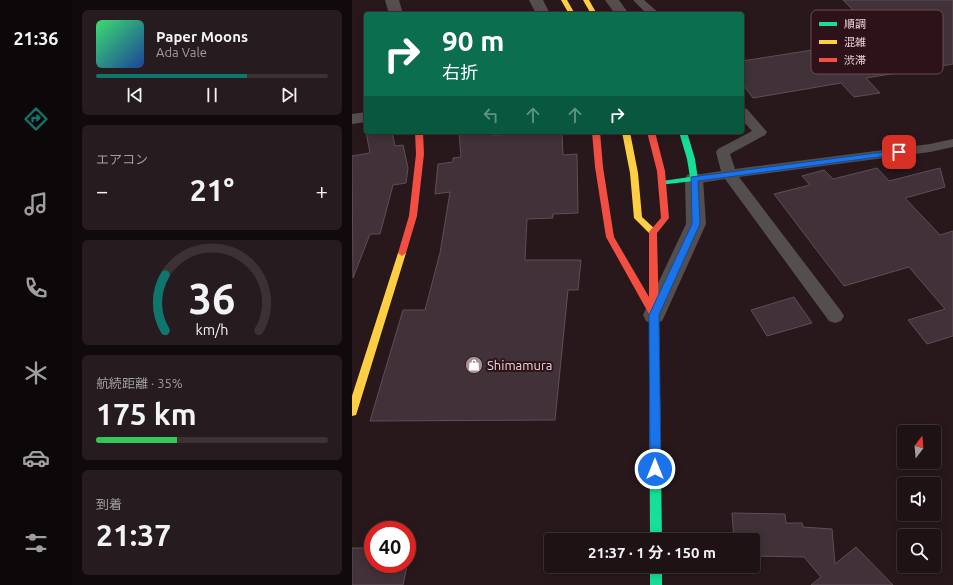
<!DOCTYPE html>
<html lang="ja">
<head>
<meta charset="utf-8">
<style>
  :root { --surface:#1e1215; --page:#261b1e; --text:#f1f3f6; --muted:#a19ea0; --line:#3c3234; --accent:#0f766e }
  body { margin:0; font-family:Ubuntu,"Noto Sans JP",sans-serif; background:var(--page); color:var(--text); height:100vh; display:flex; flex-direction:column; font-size:15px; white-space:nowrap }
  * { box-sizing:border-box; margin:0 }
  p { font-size:13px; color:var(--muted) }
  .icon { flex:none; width:22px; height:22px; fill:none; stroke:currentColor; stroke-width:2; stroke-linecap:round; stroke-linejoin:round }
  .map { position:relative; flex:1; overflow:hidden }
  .drawer { display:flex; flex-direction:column; gap:10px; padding:10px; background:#100a0c; width:280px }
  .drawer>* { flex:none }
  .hud { position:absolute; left:12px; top:12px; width:380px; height:122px; border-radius:4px; box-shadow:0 2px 10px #0003,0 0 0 1px var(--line); background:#0b6e4f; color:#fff; overflow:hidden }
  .needle { width:26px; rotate:16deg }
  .fabs { position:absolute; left:545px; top:425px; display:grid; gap:8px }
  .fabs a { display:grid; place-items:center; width:44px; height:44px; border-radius:4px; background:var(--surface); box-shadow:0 2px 10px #0003,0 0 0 1px var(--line); font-size:20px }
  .speed { position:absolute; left:12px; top:521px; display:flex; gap:8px; font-size:20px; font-weight:700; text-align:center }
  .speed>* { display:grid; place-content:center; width:52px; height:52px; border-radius:50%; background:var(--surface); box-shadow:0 2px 10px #0003,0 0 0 1px var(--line); line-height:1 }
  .speed .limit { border:6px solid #d22; background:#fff; color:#111 }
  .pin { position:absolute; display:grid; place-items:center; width:34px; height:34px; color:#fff; margin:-17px; border-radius:8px; box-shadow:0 2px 6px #0006 }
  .me { position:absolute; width:44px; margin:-22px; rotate:0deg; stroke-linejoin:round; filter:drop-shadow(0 0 3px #0008) }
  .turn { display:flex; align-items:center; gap:14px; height:84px; padding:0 12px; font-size:18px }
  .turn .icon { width:52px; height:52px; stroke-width:2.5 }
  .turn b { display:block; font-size:28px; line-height:34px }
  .lanes { display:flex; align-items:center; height:38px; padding:0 12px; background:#0003; justify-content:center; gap:20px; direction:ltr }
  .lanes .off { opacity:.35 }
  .big { font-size:30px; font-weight:700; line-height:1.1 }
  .drawer .widget { flex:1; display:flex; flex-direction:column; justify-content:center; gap:6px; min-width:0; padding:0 14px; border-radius:6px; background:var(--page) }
  .drawer .dial { align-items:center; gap:0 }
  .dial svg { height:104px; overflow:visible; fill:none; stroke:var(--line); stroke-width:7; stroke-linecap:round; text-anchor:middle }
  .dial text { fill:var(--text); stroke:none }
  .song { display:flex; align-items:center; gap:12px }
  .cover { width:48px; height:48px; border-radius:6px; background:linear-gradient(135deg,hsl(140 70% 55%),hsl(220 70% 35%)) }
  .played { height:4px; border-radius:2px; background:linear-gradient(90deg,var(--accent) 65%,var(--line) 65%) }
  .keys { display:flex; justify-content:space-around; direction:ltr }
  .heat { display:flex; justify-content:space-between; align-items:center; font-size:22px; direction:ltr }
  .charge { height:6px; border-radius:3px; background:linear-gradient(90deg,#34c759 35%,var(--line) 0) }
  .trip { position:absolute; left:192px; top:533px; width:216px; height:40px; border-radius:4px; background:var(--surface); box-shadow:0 2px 10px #0003,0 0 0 1px var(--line); font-weight:700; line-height:40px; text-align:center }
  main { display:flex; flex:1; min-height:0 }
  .tabs { display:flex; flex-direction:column; width:72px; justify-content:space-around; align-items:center; background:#0c0708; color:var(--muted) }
  .tabs .icon { width:28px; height:28px }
  .tabs .on { color:var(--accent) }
  .tabs b { font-size:18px; color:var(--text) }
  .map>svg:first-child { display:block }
  .building { fill:#403238; stroke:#5d4f55 }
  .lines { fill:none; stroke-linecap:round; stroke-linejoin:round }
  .lane { fill:#544e4e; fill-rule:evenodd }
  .street { fill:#544e4e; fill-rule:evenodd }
  .fast { fill:#16e098; fill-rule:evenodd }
  .slow { fill:#ffcf43; fill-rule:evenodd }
  .jam { fill:#f24e42; fill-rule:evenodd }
  .route { fill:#1a73e8; stroke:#114b97 }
  .labels { text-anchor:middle; stroke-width:4; stroke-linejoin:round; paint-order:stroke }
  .poi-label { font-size:13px; fill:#ead5d9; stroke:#2e1219; text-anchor:start }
  .key { fill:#2e1219; stroke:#664c53; stroke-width:1 }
  .key-label { font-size:11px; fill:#ead5d9 }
</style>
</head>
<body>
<main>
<nav class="tabs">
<b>21:36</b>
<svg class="icon on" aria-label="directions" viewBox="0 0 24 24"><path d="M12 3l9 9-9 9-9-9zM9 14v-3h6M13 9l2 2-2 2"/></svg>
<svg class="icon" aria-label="music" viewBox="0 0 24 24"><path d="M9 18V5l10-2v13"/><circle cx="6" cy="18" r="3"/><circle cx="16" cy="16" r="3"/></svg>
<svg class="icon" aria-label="phone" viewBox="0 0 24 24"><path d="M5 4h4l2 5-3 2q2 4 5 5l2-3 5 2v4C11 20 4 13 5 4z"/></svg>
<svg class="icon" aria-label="climate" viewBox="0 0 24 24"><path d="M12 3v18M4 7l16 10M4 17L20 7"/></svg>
<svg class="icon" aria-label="car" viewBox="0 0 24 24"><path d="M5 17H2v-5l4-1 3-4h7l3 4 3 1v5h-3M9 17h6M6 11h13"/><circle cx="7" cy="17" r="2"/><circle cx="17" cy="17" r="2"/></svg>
<svg class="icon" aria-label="filters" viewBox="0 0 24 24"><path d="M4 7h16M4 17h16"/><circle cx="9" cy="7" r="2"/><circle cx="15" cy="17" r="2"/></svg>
</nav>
<section class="drawer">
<div class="widget">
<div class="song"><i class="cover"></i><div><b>Paper Moons</b><p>Ada Vale</p></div></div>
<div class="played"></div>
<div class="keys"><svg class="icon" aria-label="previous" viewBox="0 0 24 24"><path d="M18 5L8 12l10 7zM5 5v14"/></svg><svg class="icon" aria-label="pause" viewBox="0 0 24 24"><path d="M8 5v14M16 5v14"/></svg><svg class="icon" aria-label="next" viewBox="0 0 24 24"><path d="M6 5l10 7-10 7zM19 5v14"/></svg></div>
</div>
<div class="widget"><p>エアコン</p>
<div class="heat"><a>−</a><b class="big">21°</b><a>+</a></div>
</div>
<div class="widget dial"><svg viewBox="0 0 100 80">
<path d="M14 69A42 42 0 1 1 86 69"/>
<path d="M14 69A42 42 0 0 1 14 26" stroke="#0f766e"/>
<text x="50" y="56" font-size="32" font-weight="700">36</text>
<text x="50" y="72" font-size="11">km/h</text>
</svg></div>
<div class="widget"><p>航続距離 · 35%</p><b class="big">175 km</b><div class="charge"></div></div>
<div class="widget"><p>到着</p><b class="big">21:37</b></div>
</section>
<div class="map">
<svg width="601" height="585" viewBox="0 0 601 585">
  <rect width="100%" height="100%" fill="#28181c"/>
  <path class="building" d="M491 0H601V64L514 78 528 93 502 97 489 83 401 98 390 83V61L531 39Z
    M14 132H40L43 146 51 145 56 168 54 183 41 185 28 234H18L1 278 0 156 18 153Z
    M107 132H142V135L210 132 211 155 225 154 226 213 201 214V218L175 219 173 260H229L226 290H216L203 420 18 421 51 310H73L88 253 98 192 83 194 86 164 101 162V158L109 157Z
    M525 168 537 181 588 168 593 187 553 198 588 235 601 231V336L575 344 556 320 593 309 557 267 492 286 422 194 458 185 450 176 472 170 481 179Z
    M442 297 460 323 415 336 399 310Z
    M380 513 433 514 434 523H450L451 527 480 529 483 564 504 547 541 585H459L469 577 452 557 401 556V540H382Z
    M55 547H59L51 585H0V548H21V564H55Z"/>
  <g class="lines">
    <path class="lane" d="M281 0H292L308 14H295Z
      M390 108 395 109 415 132 413 135 378 154 383 169 578 144 601 139V147L578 152 387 177 489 311 492 316 489 321 483 323 477 321 373 179 342 184 337 182 335 179 337 176 369 171 364 152 366 149 400 131 390 120Z"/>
    <path class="street" d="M33 0H47L51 14H37Z
      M177 0H191L198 14H184Z
      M253 0H267L277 14H263Z
      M14 112V122L0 124V114Z
      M342 173 349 175 351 179 354 224 313 315 310 321 302 324 294 321 291 315 334 224 333 179 335 175Z"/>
    <path class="fast" d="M327 132H335L343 159 346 179 342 181 307 185 306 183 307 181H310L338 177 335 159Z
      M302 317 305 319 307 321 310 540H298L297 321 299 319Z
      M298 566H310V585H298Z"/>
    <path class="slow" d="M209 0H215L223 14H217Z
      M231 0H237L245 14H239Z
      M270 132H278L286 173 290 217 304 230 305 232 304 234H298L282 218 278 173Z
      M50 250 54 253 5 412 4 415 0 416V396L46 253Z"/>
    <path class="jam" d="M63 132H71L72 154 65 216 54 253 50 256 46 253 57 216 64 154Z
      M240 132H248L251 167 262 237 297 297V232L309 218 305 171 295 132H303L313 171 317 218 305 233 307 321 305 323H299L297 314 254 237 243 167Z"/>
  </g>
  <path class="route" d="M547 150 551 152 549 154 346 181 348 224 307 315 309 469 307 472 303 474 299 472 298 469 297 315 340 224 339 177Z"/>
  <defs>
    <symbol id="shop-disc" viewBox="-11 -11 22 22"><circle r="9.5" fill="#a69397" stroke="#2e1219"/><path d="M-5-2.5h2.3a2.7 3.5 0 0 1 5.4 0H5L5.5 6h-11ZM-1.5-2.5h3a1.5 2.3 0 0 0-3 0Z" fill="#fff"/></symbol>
  </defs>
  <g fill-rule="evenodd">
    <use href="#shop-disc" x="112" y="355" width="20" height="20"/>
  </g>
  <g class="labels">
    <g class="poi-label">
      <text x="135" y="370">Shimamura</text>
    </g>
  </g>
  <rect x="459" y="10" width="132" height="64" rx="6" class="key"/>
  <rect x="467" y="22" width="18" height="4" fill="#16e098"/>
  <rect x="467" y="40" width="18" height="4" fill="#ffcf43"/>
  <rect x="467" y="58" width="18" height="4" fill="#f24e42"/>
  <g class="key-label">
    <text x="492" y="28">順調</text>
    <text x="492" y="46">混雑</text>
    <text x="492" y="64">渋滞</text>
  </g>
</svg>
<div class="fabs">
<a><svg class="needle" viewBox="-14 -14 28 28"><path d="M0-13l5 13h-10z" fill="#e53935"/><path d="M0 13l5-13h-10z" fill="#a19ea0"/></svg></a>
<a><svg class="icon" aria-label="sound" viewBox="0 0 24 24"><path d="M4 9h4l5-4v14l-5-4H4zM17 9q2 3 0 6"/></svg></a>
<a><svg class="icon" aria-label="search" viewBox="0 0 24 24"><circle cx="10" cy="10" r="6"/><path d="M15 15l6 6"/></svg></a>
</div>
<div class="speed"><div class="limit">40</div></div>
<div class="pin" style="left:547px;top:152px;background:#d93025"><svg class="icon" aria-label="arrive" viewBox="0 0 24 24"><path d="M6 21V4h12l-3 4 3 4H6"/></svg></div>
<svg class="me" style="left:303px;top:469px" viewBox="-20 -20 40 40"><circle r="17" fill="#1a73e8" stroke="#fff" stroke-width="3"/><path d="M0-11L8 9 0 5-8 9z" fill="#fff"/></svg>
<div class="trip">21:37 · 1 分 · 150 m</div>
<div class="hud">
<div class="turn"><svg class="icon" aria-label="right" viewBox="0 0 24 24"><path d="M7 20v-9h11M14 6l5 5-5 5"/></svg><div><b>90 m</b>右折</div></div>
<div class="lanes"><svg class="icon off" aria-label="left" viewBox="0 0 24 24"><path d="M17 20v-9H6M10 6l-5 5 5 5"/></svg><svg class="icon off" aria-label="ahead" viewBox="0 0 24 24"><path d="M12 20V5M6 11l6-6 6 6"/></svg><svg class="icon off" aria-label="ahead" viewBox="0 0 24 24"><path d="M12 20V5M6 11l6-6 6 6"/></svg><svg class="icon" aria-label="right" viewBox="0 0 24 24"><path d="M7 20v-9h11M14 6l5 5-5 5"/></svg></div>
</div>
</div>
</main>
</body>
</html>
